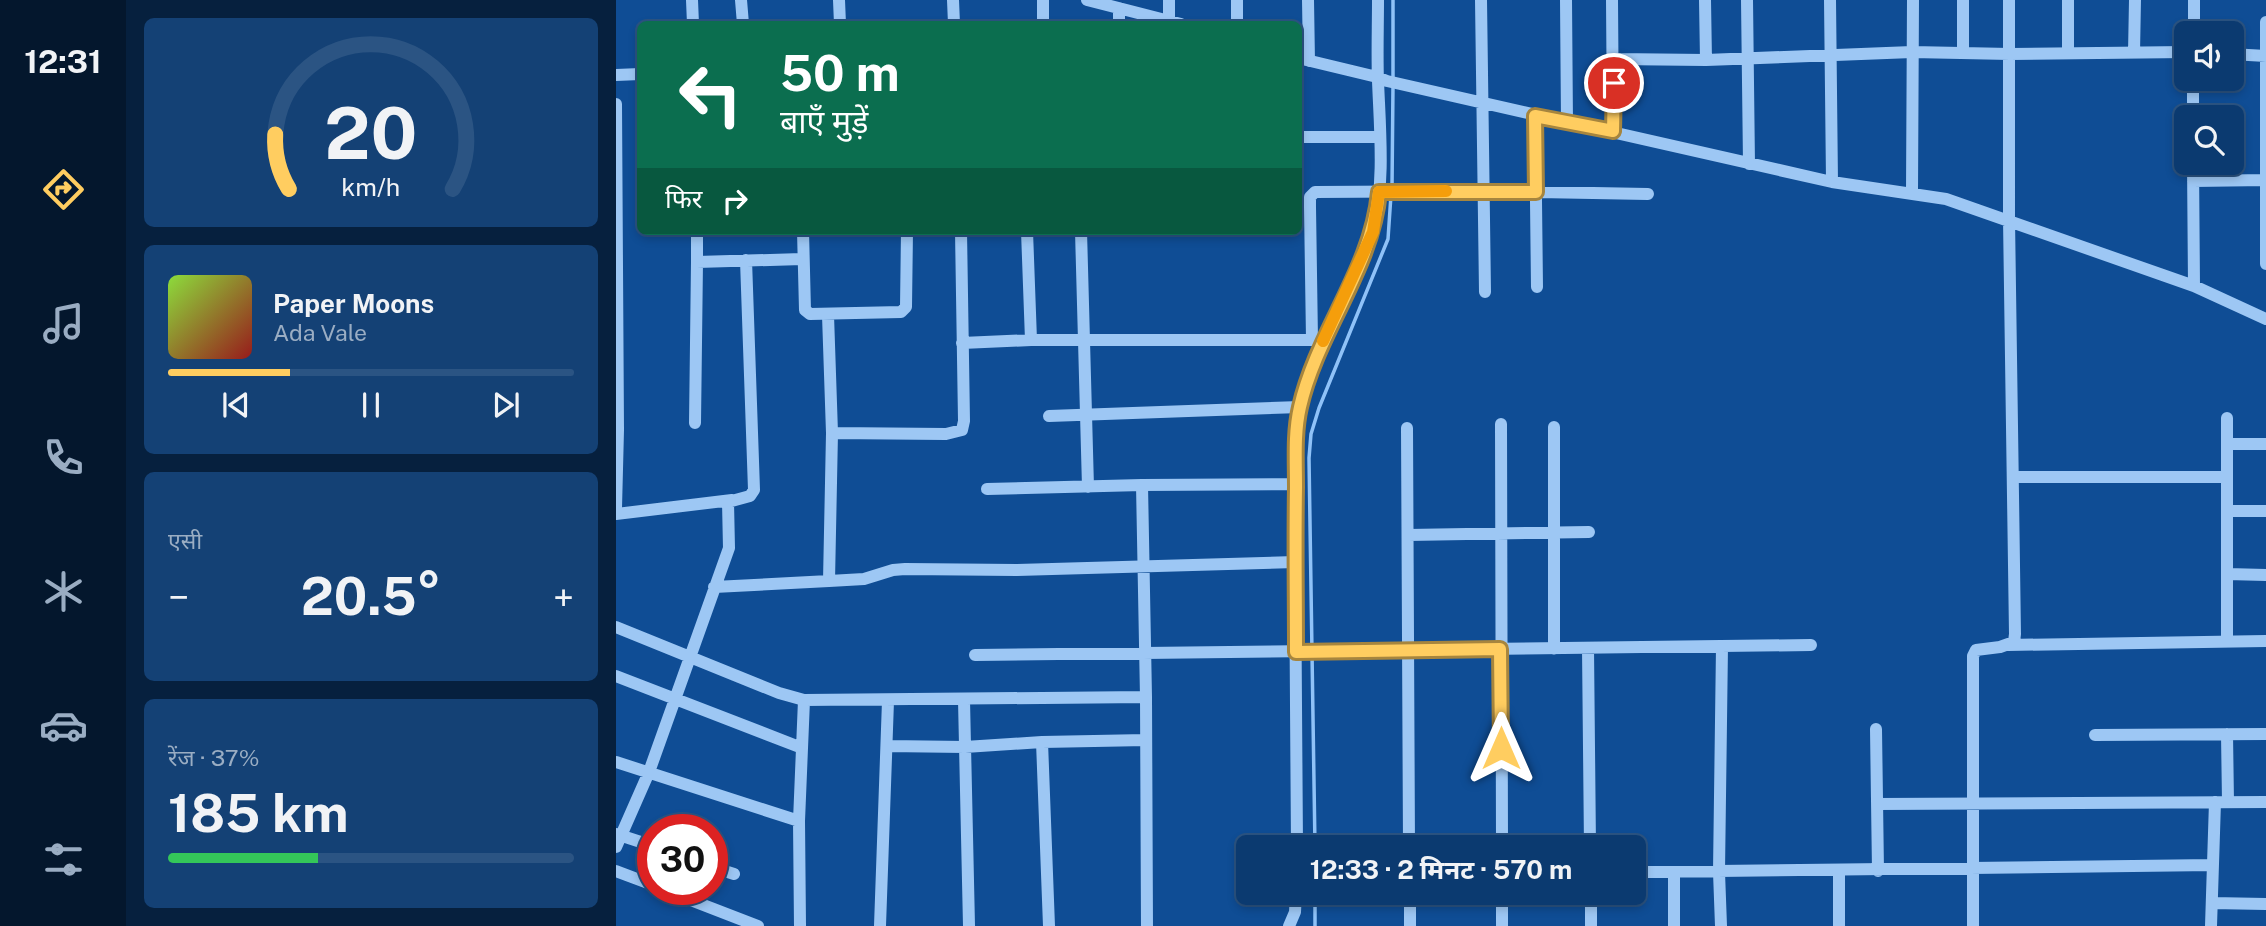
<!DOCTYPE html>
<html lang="hi">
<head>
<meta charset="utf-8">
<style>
  :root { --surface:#0b3a70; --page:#144175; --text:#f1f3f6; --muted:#9aadc3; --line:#2b5483; --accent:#ffcd60 }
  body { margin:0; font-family:"Public Sans","Noto Sans Devanagari",sans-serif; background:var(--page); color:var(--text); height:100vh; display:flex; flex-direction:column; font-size:26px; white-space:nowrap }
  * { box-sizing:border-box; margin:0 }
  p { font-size:23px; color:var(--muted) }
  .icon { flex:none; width:38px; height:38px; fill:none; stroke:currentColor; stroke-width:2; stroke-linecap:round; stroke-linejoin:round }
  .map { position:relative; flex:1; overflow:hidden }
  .side { display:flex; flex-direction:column; gap:18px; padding:18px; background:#06203e; width:490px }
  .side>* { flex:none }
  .banner { position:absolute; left:21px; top:21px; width:665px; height:214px; border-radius:10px; box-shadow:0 4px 10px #0003,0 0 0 2px var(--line); background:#0b6e4f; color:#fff; overflow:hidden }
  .buttons { position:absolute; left:1558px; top:21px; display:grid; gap:14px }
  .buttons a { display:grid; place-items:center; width:70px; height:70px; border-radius:10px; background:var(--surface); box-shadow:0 4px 10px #0003,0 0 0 2px var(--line); font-size:35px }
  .speed { position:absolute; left:21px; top:814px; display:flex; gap:14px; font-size:35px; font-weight:700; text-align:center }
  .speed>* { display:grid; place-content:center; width:91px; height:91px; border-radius:50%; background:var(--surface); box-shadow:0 4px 10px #0003,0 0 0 2px var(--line); line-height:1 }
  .speed .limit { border:10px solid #d22; background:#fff; color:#111 }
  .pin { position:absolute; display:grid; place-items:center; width:60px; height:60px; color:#fff; margin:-30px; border:4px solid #fff; border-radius:50%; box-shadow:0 2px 7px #0007 }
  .me { position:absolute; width:77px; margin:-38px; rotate:0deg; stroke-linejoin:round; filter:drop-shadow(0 0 5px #0008) }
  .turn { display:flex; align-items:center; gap:24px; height:147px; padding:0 28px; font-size:32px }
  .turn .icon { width:91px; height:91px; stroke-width:2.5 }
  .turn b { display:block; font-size:49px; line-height:60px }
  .then { display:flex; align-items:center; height:66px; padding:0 28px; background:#0003; gap:14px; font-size:26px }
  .big { font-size:52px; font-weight:700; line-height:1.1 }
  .side .card { flex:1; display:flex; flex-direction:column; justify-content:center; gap:10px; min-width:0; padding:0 24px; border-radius:10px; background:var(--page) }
  .side .dial { align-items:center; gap:0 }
  .dial svg { height:182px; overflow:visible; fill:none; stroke:var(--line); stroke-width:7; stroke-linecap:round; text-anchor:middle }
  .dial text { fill:var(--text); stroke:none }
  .song { display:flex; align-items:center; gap:21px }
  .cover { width:84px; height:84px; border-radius:10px; background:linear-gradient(135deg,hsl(90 70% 55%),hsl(0 70% 35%)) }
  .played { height:7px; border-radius:4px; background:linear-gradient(90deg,var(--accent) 30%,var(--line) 30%) }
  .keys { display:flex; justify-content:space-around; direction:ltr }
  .heat { display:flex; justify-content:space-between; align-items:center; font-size:38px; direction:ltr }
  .charge { height:10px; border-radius:5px; background:linear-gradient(90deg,#34c759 37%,var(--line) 0) }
  .trip { position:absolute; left:620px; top:835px; width:410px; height:70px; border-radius:10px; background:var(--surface); box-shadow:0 4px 10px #0003,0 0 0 2px var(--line); font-weight:700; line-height:70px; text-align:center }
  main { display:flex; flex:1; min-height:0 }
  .menu { display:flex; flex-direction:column; width:126px; justify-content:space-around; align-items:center; background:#04172d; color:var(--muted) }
  .menu .icon { width:49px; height:49px }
  .menu .active { color:var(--accent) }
  .menu b { font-size:32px; color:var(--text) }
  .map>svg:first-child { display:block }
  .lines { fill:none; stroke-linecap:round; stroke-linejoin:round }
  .stream { stroke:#8fc2f8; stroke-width:3.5 }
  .minor { stroke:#9dc7f4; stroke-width:12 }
  .route-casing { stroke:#a6853e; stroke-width:18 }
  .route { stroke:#ffcd60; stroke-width:12 }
  .slow { stroke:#f59e0b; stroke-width:12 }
</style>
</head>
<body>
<main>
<nav class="menu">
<b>12:31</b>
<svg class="icon active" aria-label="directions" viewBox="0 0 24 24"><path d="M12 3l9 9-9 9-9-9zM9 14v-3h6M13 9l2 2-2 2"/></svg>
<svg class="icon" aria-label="music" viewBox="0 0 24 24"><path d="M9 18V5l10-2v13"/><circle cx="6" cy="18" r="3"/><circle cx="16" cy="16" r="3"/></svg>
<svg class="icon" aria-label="phone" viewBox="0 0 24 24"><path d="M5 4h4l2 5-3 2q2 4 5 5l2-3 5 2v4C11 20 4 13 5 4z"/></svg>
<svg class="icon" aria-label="climate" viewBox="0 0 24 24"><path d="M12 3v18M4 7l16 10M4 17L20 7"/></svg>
<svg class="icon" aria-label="car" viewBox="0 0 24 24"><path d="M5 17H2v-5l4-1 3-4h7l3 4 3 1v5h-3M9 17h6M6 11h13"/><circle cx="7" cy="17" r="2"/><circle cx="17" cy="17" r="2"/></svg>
<svg class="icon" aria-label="filters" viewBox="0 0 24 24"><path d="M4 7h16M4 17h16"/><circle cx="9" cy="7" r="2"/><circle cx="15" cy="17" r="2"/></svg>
</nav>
<section class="side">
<div class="card dial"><svg viewBox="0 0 100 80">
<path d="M14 69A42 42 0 1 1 86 69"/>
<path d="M14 69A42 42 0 0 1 8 45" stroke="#ffcd60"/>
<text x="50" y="56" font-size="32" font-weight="700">20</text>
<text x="50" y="72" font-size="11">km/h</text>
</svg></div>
<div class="card">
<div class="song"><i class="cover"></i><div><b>Paper Moons</b><p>Ada Vale</p></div></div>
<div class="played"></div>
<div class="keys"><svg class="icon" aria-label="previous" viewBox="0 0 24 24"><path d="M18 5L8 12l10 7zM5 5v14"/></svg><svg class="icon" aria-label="pause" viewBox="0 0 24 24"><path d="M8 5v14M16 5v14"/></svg><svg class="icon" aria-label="next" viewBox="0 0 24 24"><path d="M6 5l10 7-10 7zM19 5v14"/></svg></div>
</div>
<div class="card"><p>एसी</p>
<div class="heat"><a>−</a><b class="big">20.5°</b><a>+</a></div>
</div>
<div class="card"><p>रेंज · 37%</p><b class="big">185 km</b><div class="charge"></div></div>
</section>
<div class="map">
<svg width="1650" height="926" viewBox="0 0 1650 926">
  <rect width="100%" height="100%" fill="#0f4d95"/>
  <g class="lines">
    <path class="stream" d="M777 0V78
      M776 187 777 86
      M699 847 693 458 695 434 703 408 772 239 775 195
      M699 892V926"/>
    <path class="minor" d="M76 0 77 24
      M125 0 127 24
      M223 0 224 24
      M337 0 338 24
      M427 0V24
      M471 0 565 24
      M553 0V21
      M621 0V24
      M692 0 693 61
      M865 0 869 292
      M950 0 951 123
      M996 0 997 131
      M1089 0 1090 60
      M1131 0 1133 164
      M1214 0 1216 182
      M1452 0V53
      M1650 22V264
      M503 24V8
      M1578 33V0
      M1347 53V0
      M1518 53 1519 0
      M1615 54 1650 56
      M682 58 761 77 771 81 1216 182 1330 199 1578 286 1650 319
      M998 59 1090 60 1296 52 1394 54 1570 52
      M0 75 24 74
      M0 104 2 430 0 508
      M919 115 921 287
      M1577 117V79
      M682 137H764
      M1577 163 1578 286
      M1577 181 1650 180
      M1296 192 1297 0
      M81 231V262
      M187 231 189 310 194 314 285 312 290 307 291 231
      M411 231 415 340
      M465 231 472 487
      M696 340 694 207V197L699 192 869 191 1032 194
      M346 343 415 340H702
      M433 416 684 407
      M79 423 81 262 186 259
      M885 424 886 847
      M938 427V649
      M791 428 793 847
      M216 433 330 434 346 430 348 421 345 231
      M1611 444H1650
      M1397 477H1611
      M371 489 526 485
      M1611 511H1650
      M0 514 116 500
      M792 535 973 532
      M1611 574 1650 575
      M213 581 248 579 277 570 289 569 401 570 679 562
      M98 587 213 581 216 433 212 315
      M0 627 163 693 188 700 530 697
      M1611 641V418
      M1392 645 1650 641
      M972 648 974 847
      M359 655 1195 645
      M0 676 186 748
      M348 700 353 926
      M1260 729 1262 871
      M1611 734 1612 802
      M1479 735 1650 734
      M426 742 530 740
      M271 746 349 747 426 742 433 926
      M0 762 183 821
      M1261 804 1650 802
      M0 834 37 846
      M0 847 33 772 113 548 112 502 134 496 138 490 130 260
      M681 847 679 562 681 432 684 407 707 341 757 232C769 183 764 131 762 81 761 54 762 27 762 0
      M96 867 118 874
      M0 871 37 885
      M1223 871V926
      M1017 872 1597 865
      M1058 872V926
      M46 889 142 926
      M975 892V926
      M1596 903 1650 904
      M184 926 183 821 188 700
      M264 926 272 701
      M531 926 530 697 526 485 680 484
      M673 926 679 912 680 892
      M794 926V892
      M886 926V892
      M1105 926 1103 872 1106 646
      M1357 926V656L1360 650 1384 647 1398 642 1399 634 1393 219V0
      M1595 926 1599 802"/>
  </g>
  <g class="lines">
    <defs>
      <path id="route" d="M885 748 884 649 680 652C680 597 679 542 680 487 680 460 678 433 684 407 701 332 756 269 763 192H920L919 116 997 131 998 83"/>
    </defs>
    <use href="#route" class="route-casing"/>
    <use href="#route" class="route"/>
    <path class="slow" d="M707 341 757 232 763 192 830 191"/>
  </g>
</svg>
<div class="buttons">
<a><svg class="icon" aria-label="sound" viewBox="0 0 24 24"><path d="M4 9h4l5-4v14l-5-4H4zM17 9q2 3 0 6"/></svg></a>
<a><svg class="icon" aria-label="search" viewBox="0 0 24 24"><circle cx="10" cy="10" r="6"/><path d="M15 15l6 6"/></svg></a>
</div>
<div class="speed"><div class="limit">30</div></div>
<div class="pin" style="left:998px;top:83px;background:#d93025"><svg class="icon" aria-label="arrive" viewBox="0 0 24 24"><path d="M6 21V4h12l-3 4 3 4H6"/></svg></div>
<svg class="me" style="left:885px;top:748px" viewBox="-20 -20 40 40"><path d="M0-17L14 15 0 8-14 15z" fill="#ffcd60" stroke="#fff" stroke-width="4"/></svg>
<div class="trip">12:33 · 2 मिनट · 570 m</div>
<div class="banner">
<div class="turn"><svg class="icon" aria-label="left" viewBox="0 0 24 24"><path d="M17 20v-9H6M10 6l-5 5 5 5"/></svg><div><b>50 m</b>बाएँ मुड़ें</div></div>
<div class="then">फिर<svg class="icon" aria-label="right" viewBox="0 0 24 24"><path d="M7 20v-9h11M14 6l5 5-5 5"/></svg></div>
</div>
</div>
</main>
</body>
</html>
